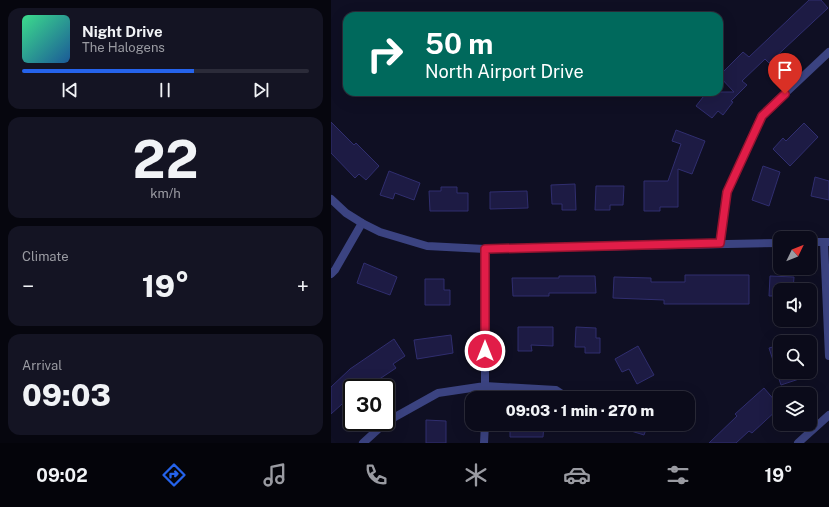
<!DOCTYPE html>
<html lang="en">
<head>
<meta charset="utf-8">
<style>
  :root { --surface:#0b0b1a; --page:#141423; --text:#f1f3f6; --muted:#9a9ba2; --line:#2b2b39; --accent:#2563eb }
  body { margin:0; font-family:"Public Sans",sans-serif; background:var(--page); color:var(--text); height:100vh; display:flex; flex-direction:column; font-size:15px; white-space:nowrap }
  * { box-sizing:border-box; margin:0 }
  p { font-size:13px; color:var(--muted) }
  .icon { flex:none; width:22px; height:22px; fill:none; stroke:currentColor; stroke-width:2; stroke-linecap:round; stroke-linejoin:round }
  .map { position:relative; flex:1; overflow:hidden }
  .details { display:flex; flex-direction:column; gap:8px; padding:8px; background:#06060e; width:331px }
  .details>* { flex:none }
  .banner { position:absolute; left:12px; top:12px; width:380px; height:84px; border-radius:12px; box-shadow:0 4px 16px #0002,0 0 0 1px var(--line); background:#00695c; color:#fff; overflow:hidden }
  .needle { width:26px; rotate:47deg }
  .fabs { position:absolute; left:442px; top:231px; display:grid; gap:8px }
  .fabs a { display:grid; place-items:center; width:44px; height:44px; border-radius:8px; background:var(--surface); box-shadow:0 4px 16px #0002,0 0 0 1px var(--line); font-size:20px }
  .speed { position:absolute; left:12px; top:379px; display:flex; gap:8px; font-size:20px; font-weight:700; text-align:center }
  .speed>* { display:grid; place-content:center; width:52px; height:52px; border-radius:50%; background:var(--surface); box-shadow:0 4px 16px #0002,0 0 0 1px var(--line); line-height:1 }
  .speed .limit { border:2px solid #111; border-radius:6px; background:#fff; color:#111 }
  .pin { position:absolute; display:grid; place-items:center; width:34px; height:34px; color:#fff; margin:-41px -17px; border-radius:50% 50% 50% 0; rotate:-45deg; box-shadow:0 0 4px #0007 }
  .pin .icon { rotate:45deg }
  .me { position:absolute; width:44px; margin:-22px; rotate:0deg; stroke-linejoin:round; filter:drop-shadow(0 0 3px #0008) }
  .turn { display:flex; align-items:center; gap:14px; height:84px; padding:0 16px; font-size:18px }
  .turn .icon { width:52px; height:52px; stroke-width:2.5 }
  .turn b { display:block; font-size:28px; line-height:34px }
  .big { font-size:30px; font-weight:800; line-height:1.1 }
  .details .widget { flex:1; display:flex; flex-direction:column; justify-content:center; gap:6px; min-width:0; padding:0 14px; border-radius:12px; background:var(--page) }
  .details .dial { align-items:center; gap:0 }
  .dial b { font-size:52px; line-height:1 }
  .song { display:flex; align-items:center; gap:12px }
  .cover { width:48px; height:48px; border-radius:6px; background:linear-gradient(135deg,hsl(150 70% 55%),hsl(210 70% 35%)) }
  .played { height:4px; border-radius:2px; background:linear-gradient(90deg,var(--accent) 60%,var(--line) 60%) }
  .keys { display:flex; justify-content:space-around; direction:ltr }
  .heat { display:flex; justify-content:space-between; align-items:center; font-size:22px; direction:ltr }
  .trip { position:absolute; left:134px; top:391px; width:230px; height:40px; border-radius:12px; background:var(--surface); box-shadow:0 4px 16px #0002,0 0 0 1px var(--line); font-weight:800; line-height:40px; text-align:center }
  .tab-bar { display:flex; height:64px; justify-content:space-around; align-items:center; background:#04040a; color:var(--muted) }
  .tab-bar .icon { width:28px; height:28px }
  .tab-bar .current { color:var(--accent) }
  .tab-bar b { font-size:18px; color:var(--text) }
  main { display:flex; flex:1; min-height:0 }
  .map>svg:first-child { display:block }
  .building { fill:#1d1b44; stroke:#302e6f }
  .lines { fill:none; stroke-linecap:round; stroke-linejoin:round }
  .minor { stroke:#3b4381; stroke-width:8 }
  .tertiary { stroke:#3b4381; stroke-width:8 }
  .route-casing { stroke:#92132f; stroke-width:10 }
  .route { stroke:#e11d48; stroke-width:7 }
</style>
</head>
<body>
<main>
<section class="details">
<div class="widget">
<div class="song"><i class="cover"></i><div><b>Night Drive</b><p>The Halogens</p></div></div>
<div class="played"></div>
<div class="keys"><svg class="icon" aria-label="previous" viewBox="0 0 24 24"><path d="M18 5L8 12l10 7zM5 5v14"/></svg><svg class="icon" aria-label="pause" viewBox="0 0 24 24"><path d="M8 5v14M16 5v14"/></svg><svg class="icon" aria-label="next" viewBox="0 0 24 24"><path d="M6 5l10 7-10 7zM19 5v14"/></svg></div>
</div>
<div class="widget dial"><b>22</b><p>km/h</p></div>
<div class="widget"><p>Climate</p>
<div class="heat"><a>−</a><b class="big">19°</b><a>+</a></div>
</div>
<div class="widget"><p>Arrival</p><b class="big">09:03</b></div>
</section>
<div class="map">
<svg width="498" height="443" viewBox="0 0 498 443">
  <rect width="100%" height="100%" fill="#0f0f23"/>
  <path class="building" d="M478 0H490L497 8 438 63 434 59 411 81 416 85 400 101 402 102 392 115 387 111 381 118 365 106 376 92H403L388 76 412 52 418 57Z
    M0 122 23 145 25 143 48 166 35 180 28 174 24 178 0 153Z
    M473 123 487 137 459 166 442 149 452 138 455 141Z
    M345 130 374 141 361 174 347 169V207H329V211H313V181H337L350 144 341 141Z
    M432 166 449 172 438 206 421 200Z
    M58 171 89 183 83 200 64 193 62 199 49 195Z
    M484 177 498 181V200L480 196Z
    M244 184 245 210H231V204H221L220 185Z
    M265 186H293L292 205H279V210H264Z
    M110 187H126V193H137V211H99L98 191H110Z
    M196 191 197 208 159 209V192Z
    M33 263 66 277 59 295 26 283Z
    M354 275H418V304H333V300L282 298 283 277 320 278V282H354Z
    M228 276H264L265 293H218V296H182L181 278H228Z
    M439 276 463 277 462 290H449V296H438Z
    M94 279H113V290H119V305H94Z
    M187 327H222V346L200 345 201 351H187Z
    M245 327 265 328V338H269V353H254V347H244Z
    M120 335 122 353 86 359 83 340Z
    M63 339 74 356 62 364 65 368 35 388H21V395L0 414V387L19 369Z
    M449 345V372H483V374L450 385 438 348Z
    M307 346 323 375 306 384 298 369 291 372 284 359Z
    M433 388 445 402 442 404 447 409 421 433 418 431 405 443H378L406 416 404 414Z
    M95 420 115 421V443H95Z
    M179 424H213L212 437H179Z
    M285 424H317L313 435 284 426Z"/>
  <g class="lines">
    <path class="minor" d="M493 242 498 356
      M389 243 396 192 431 115 498 52
      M154 249V398
      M0 274 4 270 31 223
      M55 422 107 393 154 386 225 390 237 398
      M32 443 55 422
      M153 443 154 424
      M467 443 498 415"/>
    <path class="tertiary" d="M0 199 15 213 31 223 49 232 96 246 154 249 449 243
      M479 242H498"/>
  </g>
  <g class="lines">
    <defs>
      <path id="route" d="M154 351V249L389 243 396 192 431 116 454 94"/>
    </defs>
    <use href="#route" class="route-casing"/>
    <use href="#route" class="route"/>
  </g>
</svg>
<div class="fabs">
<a><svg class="needle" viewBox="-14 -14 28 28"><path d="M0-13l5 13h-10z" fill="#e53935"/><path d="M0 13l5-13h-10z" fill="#9a9ba2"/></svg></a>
<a><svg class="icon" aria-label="sound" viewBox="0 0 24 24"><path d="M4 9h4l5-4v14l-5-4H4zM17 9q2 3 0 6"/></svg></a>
<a><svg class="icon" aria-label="search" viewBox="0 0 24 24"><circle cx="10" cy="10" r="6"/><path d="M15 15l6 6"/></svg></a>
<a><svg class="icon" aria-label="layers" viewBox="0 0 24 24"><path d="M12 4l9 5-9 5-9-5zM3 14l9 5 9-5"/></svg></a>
</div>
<div class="speed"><div class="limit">30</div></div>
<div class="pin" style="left:454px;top:94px;background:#d93025"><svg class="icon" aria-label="arrive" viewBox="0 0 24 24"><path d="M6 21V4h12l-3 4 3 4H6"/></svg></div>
<svg class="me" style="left:154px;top:351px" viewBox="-20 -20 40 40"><circle r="17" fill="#e11d48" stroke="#fff" stroke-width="3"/><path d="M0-11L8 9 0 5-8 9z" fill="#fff"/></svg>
<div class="trip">09:03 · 1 min · 270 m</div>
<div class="banner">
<div class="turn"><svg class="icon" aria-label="right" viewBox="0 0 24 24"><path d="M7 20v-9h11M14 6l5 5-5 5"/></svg><div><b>50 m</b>North Airport Drive</div></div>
</div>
</div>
</main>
<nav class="tab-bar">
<b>09:02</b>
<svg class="icon current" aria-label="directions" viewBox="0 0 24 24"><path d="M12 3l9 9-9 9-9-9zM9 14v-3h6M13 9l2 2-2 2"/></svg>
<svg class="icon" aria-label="music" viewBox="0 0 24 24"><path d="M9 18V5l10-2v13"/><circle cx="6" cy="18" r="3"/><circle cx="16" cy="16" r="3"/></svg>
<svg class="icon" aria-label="phone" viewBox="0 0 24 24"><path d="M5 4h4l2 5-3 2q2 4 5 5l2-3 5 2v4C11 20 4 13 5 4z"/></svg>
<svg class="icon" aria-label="climate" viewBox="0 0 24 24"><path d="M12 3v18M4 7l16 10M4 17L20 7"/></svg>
<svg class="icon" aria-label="car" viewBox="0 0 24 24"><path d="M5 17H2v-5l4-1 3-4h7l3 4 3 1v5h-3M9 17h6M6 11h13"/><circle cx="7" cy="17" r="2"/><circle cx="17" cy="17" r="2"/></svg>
<svg class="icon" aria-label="filters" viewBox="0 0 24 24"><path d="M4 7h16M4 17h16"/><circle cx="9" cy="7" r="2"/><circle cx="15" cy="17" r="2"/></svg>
<b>19°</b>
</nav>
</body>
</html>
